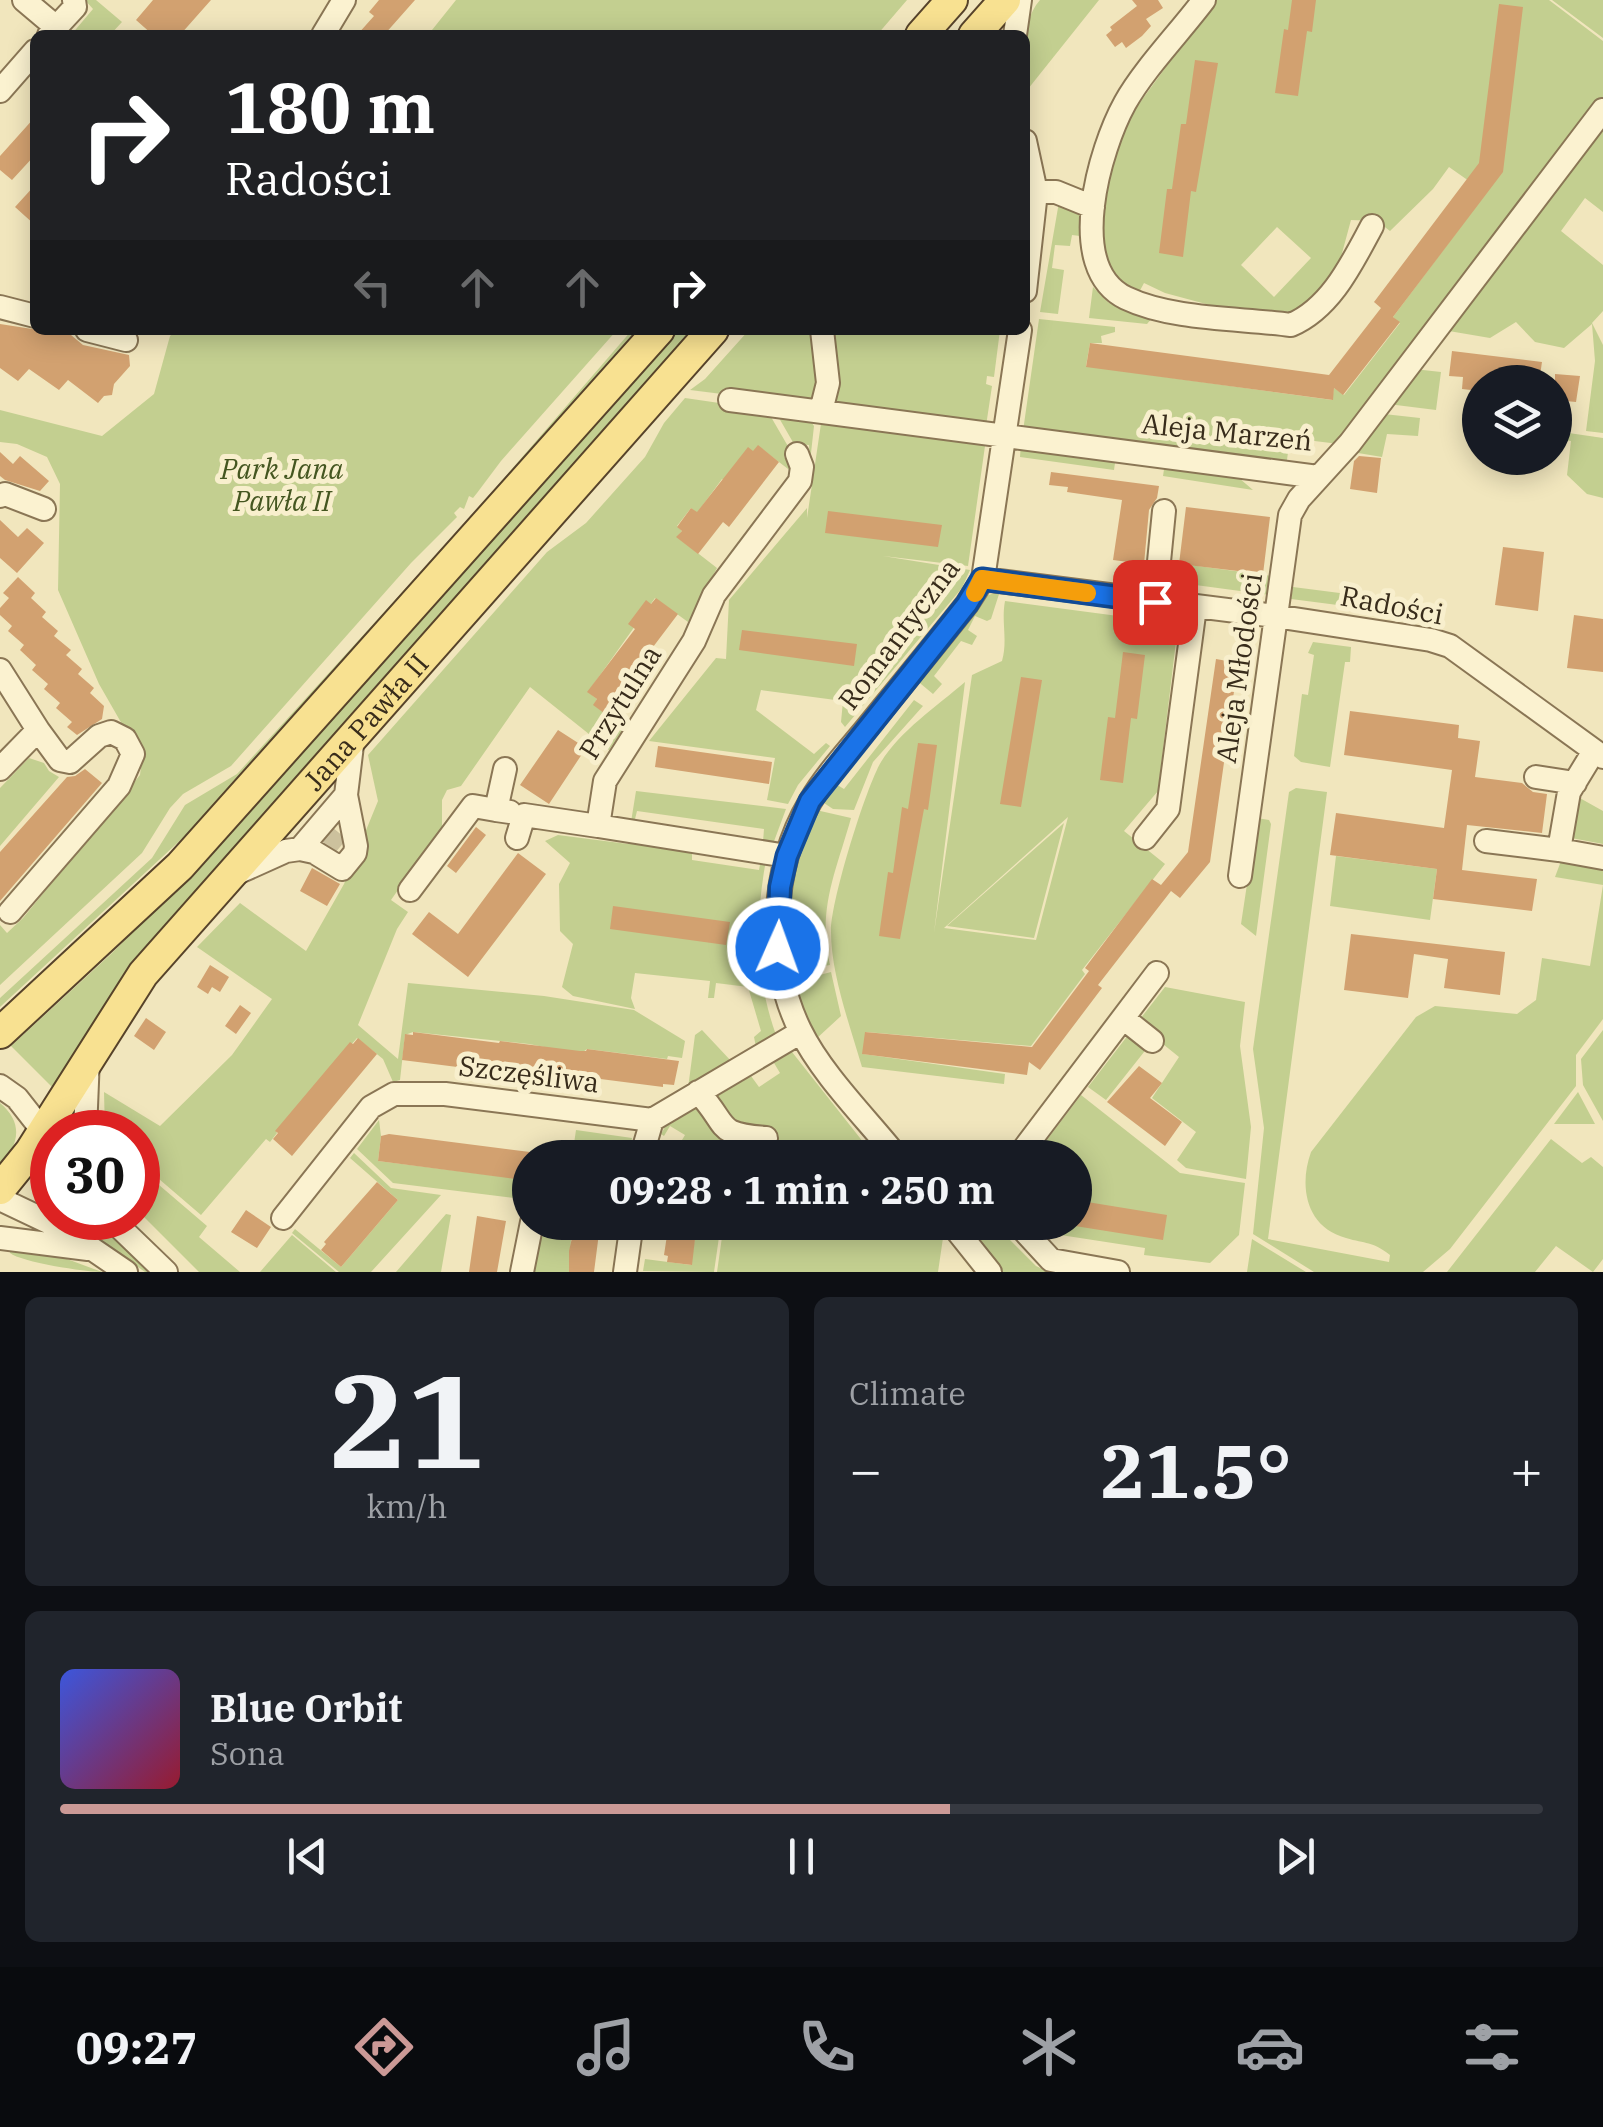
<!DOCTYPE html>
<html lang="en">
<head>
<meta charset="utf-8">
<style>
  :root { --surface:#171b24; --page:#20242c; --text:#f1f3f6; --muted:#9ea1a6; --line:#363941; --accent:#cb9996 }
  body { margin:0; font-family:"IBM Plex Serif",serif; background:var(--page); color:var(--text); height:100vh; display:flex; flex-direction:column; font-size:38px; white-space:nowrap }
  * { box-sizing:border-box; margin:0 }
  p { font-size:32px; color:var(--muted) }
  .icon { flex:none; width:55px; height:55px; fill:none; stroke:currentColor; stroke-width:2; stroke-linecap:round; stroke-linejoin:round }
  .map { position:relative; height:1272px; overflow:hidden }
  .drawer { display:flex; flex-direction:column; gap:25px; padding:25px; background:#0d0f14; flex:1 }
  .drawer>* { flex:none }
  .banner { position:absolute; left:30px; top:30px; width:1000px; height:305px; border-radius:15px; box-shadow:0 5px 25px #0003; background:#202124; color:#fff; overflow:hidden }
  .buttons { position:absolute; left:1462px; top:365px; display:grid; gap:20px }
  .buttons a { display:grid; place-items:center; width:110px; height:110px; border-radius:50%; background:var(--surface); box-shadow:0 5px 25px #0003; font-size:50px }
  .speed { position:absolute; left:30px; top:1110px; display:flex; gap:20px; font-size:50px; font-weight:700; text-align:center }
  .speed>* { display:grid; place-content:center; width:130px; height:130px; border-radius:50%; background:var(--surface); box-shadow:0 5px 25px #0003; line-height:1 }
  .speed .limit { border:15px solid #d22; background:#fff; color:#111 }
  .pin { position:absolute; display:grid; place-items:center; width:85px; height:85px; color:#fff; margin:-42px; border-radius:20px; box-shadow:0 5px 15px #0006 }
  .me { position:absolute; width:110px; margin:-55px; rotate:2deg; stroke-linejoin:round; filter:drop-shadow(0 0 8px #0008) }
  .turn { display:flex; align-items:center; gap:35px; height:210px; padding:0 30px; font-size:45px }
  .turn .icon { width:130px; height:130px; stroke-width:2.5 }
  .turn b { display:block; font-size:70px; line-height:85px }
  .lanes { display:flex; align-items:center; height:95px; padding:0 30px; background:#0003; justify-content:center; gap:50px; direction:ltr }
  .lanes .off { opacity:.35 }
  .big { font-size:75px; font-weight:800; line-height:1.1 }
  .drawer .tile { flex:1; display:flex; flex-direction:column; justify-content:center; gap:15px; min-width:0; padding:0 35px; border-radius:15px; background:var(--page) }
  .drawer .dial { align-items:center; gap:0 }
  .dial b { font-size:130px; line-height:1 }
  .song { display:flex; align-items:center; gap:30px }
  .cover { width:120px; height:120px; border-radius:15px; background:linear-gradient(135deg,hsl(230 70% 55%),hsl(350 70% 35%)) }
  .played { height:10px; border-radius:5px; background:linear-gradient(90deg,var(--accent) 60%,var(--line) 60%) }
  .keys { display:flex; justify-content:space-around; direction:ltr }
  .heat { display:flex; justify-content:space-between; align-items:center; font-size:55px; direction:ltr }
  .drawer .tiles { flex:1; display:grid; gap:25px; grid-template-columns:1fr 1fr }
  .tile:last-child { grid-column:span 2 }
  .trip { position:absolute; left:512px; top:1140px; width:580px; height:100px; border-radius:50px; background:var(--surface); box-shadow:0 5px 25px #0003; font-weight:800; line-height:100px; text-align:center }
  .tabs { display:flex; height:160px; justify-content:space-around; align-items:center; background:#090b0e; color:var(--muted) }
  .tabs .icon { width:70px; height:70px }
  .tabs .current { color:var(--accent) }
  .tabs b { font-size:45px; color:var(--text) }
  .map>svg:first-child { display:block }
  .green { fill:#c3cf90; fill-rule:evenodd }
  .building { fill:#d2a170 }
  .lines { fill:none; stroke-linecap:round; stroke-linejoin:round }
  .minor-tunnel { stroke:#ccc19d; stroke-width:22; stroke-dasharray:22 11; stroke-linecap:butt }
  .minor-casing { stroke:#8a7655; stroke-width:26 }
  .major-casing { stroke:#57432a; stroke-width:34 }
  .minor { stroke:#fbf2d0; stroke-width:22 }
  .major { stroke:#f8e191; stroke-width:30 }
  .route-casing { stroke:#114b97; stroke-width:25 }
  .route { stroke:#1a73e8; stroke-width:18 }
  .slow { stroke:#f59e0b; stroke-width:18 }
  .labels { text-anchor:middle; stroke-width:10; stroke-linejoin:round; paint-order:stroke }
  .street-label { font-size:28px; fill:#382c1b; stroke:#f8efcd }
  .park-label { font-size:28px; font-style:italic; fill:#445620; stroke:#f8efcd }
</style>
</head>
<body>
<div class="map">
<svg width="1603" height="1272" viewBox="0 0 1603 1272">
  <rect width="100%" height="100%" fill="#f1e6bd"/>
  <path class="green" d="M85 0H96L122 22 110 35H71L93 9Z
    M456 0H907L877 35H428Z
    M1040 0H1099L1028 89C1027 59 1019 24 1040 0Z
    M1215 0H1549L1603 41V110L1339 444 1290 438 1286 467 1023 431 1039 319 1115 327V332L1101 336 1102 343H1090L1086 366 1332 400 1334 388 1344 395 1400 323 1393 317 1486 193 1449 167 1433 189 1390 231 1377 221 1351 220 1338 268 1311 316 1277 323 1165 293 1144 283 1137 296 1112 275 1101 237 1108 168 1122 127ZM1277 227 1311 258 1274 297 1241 265Z
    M1552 0H1603V38Z
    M1603 126V212L1585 198 1561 231 1603 265V311L1592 323 1603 345V433L1586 431 1595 361 1592 324 1564 348 1535 342 1516 322 1490 338 1443 330Z
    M1059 202 1086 216 1088 258 1082 260 1080 236 1072 235 1070 246 1055 245 1052 268 1064 270 1058 314 1040 312Z
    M1093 287 1109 303 1115 299 1153 317 1147 324 1089 318Z
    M176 330H617L501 461 477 493 473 498 469 496 464 509 460 507 454 513 457 517 411 563 231 766 183 794 170 808 142 853 0 985V925L7 933 23 918 140 775 142 759 99 684 58 590 60 484 47 457 17 444 0 442V410L102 436 154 394 170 336Z
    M632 330 640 331 489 502 486 499Z
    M677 330H695L124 976 53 1088 11 1046 111 954 240 824Z
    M749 330H818V406L690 390 705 379Z
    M826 330H1000L994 377 987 376 986 384 992 386 986 426 833 406Z
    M1414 369 1441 372 1436 410 1388 404Z
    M685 398 767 410 789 448 784 457 797 467 792 472 758 446 728 483 722 479 697 513 691 508 677 526 682 531 677 537 717 568 688 622 655 598 588 692 597 699 594 705 624 728 609 750 530 687 461 786 447 790 442 800V827L391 900 408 912 397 929 358 1025 398 1059 408 983 544 996 634 1010 685 1041 682 1058 668 1056 667 1059 587 1049 580 1054 529 1044 413 1032 405 1035 400 1080 393 1082 383 1059 357 1038 276 1131 277 1133 270 1142 266 1139 201 1215 138 1161V1132H105L104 1092 160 1126 232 1055 272 999 197 947 240 903 306 951 344 884 378 801 368 755 547 552 586 523 645 457 664 423Z
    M775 411 806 414 814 426 810 462 809 445 794 444Z
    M1384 414 1420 418 1418 436 1387 434 1382 457 1358 453Z
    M822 417 986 439 968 566 883 556 970 570 962 588 845 727 841 722 843 701 761 690 756 710 814 754 826 743 830 746 798 785 788 804 767 800 775 758 649 741 716 658 726 659 729 600 807 508V518Z
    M1555 431 1603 438V498L1587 494 1567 475 1571 441 1555 439Z
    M1021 443 1116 456 1114 470 1020 457Z
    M1165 463 1232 472 1253 490 1163 476Z
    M446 544 448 547 200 822 0 1007V998L152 858 185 805 237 774Z
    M1190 565 1272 576 1270 595 1188 584Z
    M1293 587 1363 596 1361 608 1291 599Z
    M1000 591 991 619 987 621 975 616 968 630 977 636 972 645 961 641 934 676 942 684 933 694 915 679 986 596Z
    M1005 601 1186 625 1185 634 1177 633 1158 791 1124 831 1165 864 1082 970 1085 974 1031 1046 866 1032 863 1054 1005 1074 1004 1084 862 1067C850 1026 831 974 831 932 830 903 866 787 881 762 900 731 937 706 965 682L934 933 972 675 1002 661C1008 640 1001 622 1005 601ZM1068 817 1036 940 944 928Z
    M1313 642 1351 647 1350 662H1345L1330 767 1301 762 1294 756 1302 694 1308 695 1314 655 1308 653Z
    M914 700 923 706 873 762 854 810 833 809 821 801 834 783 844 789Z
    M29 758 44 763 49 771 59 777 0 846V788Z
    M1296 788 1327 792 1268 1239 1389 1262 1390 1255C1372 1241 1366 1244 1346 1238 1305 1227 1299 1185 1311 1152L1416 1017 1435 1006 1517 1014 1536 1000 1542 958 1590 966 1603 885 1555 877 1561 861 1603 869V1019L1576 1055V1086L1450 1249 1423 1272H1314L1253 1234 1264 1128 1253 1049 1289 792Z
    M636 791 786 809 773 844 763 842 764 829 637 811 634 823 631 822Z
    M1569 792 1603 811V844L1566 837Z
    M816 810 851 818C836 872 817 909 830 965L791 972 786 950 794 862Z
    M1257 818 1269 820 1271 824 1256 936 1241 924Z
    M1064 823 1034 938 947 926Z
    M558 835 628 844 630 839 692 850V860L759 870 761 859 766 860C755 920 755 976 776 1035L756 1047 754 1037 761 1031 748 987 716 983 714 998H708L710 981 635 973 631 998 635 1009 573 996 562 987 573 944 560 931 559 884 570 863 545 841Z
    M1336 856 1437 869 1430 920 1330 906Z
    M831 972 841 1016 816 1039 793 982Z
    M1165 987 1245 1002 1240 1046 1251 1127 1246 1179 1186 1168 1177 1160 1196 1132 1152 1098 1179 1057 1137 1023Z
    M702 1030 732 1062 687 1096 695 1035Z
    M1132 1030 1145 1046 1144 1052 1106 1100 1088 1087Z
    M1603 1030V1121L1583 1085 1581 1059Z
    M792 1052 875 1157 657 1158 660 1140 679 1145 685 1135 670 1126 664 1136 661 1134 665 1127 751 1076 759 1087 780 1073 774 1063Z
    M1578 1092 1595 1124H1554Z
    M1081 1095 1180 1173 1245 1183 1239 1235 1210 1263 1144 1255 1145 1248 1054 1234 1045 1223 1075 1222V1158H1033Z
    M0 1103C24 1123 19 1145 0 1166Z
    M379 1120 381 1136 378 1161 523 1179 530 1178V1200L393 1183 357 1149Z
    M576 1130 632 1138 628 1157H572Z
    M1551 1139 1582 1163 1591 1157 1603 1167V1259L1593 1272 1556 1246 1535 1272H1447Z
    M354 1153 391 1188 441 1195 371 1272H339L292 1233 295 1229 341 1267 398 1200 350 1158Z
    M138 1167 207 1226 199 1237 240 1272H199L138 1211Z
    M446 1214 451 1215 441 1272H396Z
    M70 1218H96L153 1272H145Z
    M540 1223H572L569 1272H529Z
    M697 1223H721L714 1272 643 1271 645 1259 691 1265Z
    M724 1223H930L943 1238 938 1272H717Z
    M963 1223H993L1036 1266 1049 1272H993Z
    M292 1235 336 1272H260Z
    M1252 1239 1306 1272H1247Z
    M9 1246 48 1252 102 1272C85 1272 21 1262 10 1253Z"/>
  <path class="building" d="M153 0H211L180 35H153L136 20Z
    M379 0H415L384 35H357L374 16 369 12Z
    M1132 0H1158L1163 8 1146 19 1151 26 1142 36 1126 48 1122 42 1115 47 1106 35 1112 30 1110 27 1137 6Z
    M1292 0H1316L1312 32 1307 31 1298 96 1275 93 1284 29 1288 30Z
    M1499 4 1523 7 1503 172 1393 317 1400 322 1343 395 1334 388 1333 400 1086 367 1090 343 1329 375 1381 308 1374 302 1479 163Z
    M1195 60 1218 63 1196 192 1191 191 1183 257 1159 253 1167 189H1172L1181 124H1186Z
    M35 117V155L12 180 0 170V156Z
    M35 185V225L15 207Z
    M0 324 71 335 83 345 129 355 130 366 114 384 112 395 104 396 98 403 68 380 59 390 29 369 18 381 0 368Z
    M1452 351 1542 362 1539 382H1480V391L1462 389 1463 377 1449 376Z
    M1555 374 1580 376 1576 402 1555 400Z
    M758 445 779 462 729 527 723 522 698 554 676 537 682 531 677 527 691 508 697 512 748 447 753 451Z
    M0 452 13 464 20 456 49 481 40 491 5 480 0 476Z
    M1359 456 1381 458 1377 493 1350 489 1354 461Z
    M1051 472 1159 486 1157 498 1149 510 1144 564 1113 560 1122 500 1067 492 1068 487 1049 485Z
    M1186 507 1270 517 1263 574 1179 564Z
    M828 511 942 525 938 547 825 533Z
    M0 520 18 537 27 528 44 543 17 573 0 558Z
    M1503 547 1544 552 1538 611 1495 605Z
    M18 577 35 593 31 598 46 612 42 617 58 631 54 636 71 650 66 655 82 669 78 674 94 688 90 693 104 706 102 719 77 735 67 727 72 722 56 708 60 703 44 689 48 684 32 670 36 665 20 650 24 645 8 631 12 626 0 615V608L9 598 3 593Z
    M656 598 678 614 653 647 661 653 612 719 593 705 597 699 587 692 635 629 628 624 646 600 651 604Z
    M1574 615 1603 619V672L1567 668Z
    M742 630 857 644 854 666 739 650Z
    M1123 652 1145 655 1137 719 1131 718 1123 783 1100 780 1108 717 1115 718Z
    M1216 659 1238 663 1210 862 1180 898 1171 891 1098 985 1102 988 1040 1070 1029 1062 1027 1075 862 1054 865 1032 1032 1047 1089 971 1085 968 1152 879 1161 885 1188 852Z
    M1021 677 1042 680 1021 807 1000 804Z
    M1350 711 1459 725 1458 738 1480 741 1475 777 1522 783 1533 792 1547 794 1542 833 1467 825 1462 870 1537 879 1532 911 1433 899 1437 869 1330 855 1336 813 1444 828 1452 770 1344 755Z
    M558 730 586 748 549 804 520 785Z
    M918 743 937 745 928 810 924 809 900 939 879 936 888 872 893 873 902 807 908 809Z
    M658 746 772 762 769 784 655 767Z
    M85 769 102 783 0 901V852L67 777 75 776Z
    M476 827 486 835 456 873 447 866Z
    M518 853 546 874 468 977 412 934 429 912 458 934Z
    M312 868 340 884 327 906 300 891Z
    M613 906 730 922 726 945 610 929Z
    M1351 934 1505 952 1500 995 1444 988 1448 959 1414 954 1408 998 1344 990Z
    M210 965 229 977 220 992 212 987 208 994 197 987Z
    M240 1005 251 1013 236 1034 225 1026Z
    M146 1018 166 1032 154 1050 134 1036Z
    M413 1032 499 1043 500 1041 580 1051H586L587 1049 679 1061 674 1085 663 1084V1087L577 1076 576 1079 490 1068 489 1071 402 1060 405 1034 413 1035Z
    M358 1038 377 1054 292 1156 273 1139 278 1133 275 1131 350 1042 353 1044Z
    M1139 1066 1162 1083 1150 1098 1182 1122 1165 1146 1107 1102Z
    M389 1134 530 1152V1178L524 1176 523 1180 378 1161 381 1136Z
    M717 1140 734 1149 764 1153 779 1145 787 1146 785 1158H714Z
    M377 1182 398 1200 341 1267 321 1250 326 1244 324 1242Z
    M1075 1200 1167 1215 1163 1240 1075 1226Z
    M246 1210 271 1227 257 1248 231 1232Z
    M477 1216 506 1221 497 1272H469Z
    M669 1222H697L692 1265 667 1262 668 1256 664 1255Z
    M574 1229 599 1233 594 1272H569V1251Z"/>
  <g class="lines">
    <path class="minor-tunnel" d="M324 849 345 824"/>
    <defs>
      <path id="minor" d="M24 0 56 27
        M1204 0C1180 32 1144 69 1125 103 1100 148 1064 268 1126 298 1172 320 1240 318 1291 325 1331 308 1352 263 1372 226
        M49 35 75 7 74 0
        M323 35 344 0
        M1015 35 1020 0
        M0 91 35 51
        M1025 141 1036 192 1025 291
        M1036 192H1056L1093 207
        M0 307 35 316
        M87 330 126 340
        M730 400 1318 477
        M821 411 828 383 822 330
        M0 496 5 494 44 509
        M983 579 1275 616 1431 640 1450 646 1603 757
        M1155 602 1164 511
        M0 670 38 730 0 769
        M1594 751 1569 792 1559 850 1603 858
        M505 769 496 810 510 812
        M1536 777 1575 783
        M517 838 524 815 598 826
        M1145 838 1168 809 1195 607
        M1486 841 1559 850
        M300 849 314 852 342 869 355 853 356 846 346 795
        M787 856 598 826 605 781 694 641 714 595 800 481 802 467 797 454
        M237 873 286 851 300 849 346 795 353 737
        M1240 876 1290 515 1299 499 1350 443 1603 110
        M410 890 473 806 496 810
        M10 912 119 786 133 754 125 739 111 732 99 736 70 762 60 760 38 730
        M1123 1018 1152 1041
        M0 1086 17 1098 50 1140
        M698 1092C730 1126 713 1134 766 1138
        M85 1132 88 1057
        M641 1158 652 1120
        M898 1158C867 1119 822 1075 800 1030 766 961 771 868 810 802 825 776 847 752 866 729 900 687 934 646 967 604L983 579 1020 330
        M1017 1158 1157 973
        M0 1199 63 1229 126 1272
        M110 1218 166 1272
        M283 1218 371 1107 394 1094H445L652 1120 801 1032
        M950 1222 990 1272
        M1016 1222 1051 1260 1118 1272
        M0 1238 88 1249
        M522 1272 532 1222
        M625 1272 632 1222"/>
      <g id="major">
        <path d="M921 35 952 0"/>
        <path d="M974 35 1005 0"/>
        <path d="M0 1033 180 866 659 330"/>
        <path id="s1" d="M0 1189 30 1152 143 974 713 330"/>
      </g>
    </defs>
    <use href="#minor" class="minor-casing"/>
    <use href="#major" class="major-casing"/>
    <use href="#minor" class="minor"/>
    <use href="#major" class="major"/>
  </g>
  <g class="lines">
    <defs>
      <path id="route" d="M778 948 780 887 787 856 810 801 967 604 982 579 1155 602"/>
    </defs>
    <use href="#route" class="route-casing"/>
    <use href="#route" class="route"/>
    <path class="slow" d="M975 593 982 579 1087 593"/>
  </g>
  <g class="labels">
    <g class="street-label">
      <text transform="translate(1227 432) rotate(6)" y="10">Aleja Marzeń</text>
      <text transform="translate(1392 605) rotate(11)" y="10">Radości</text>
      <text transform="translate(899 634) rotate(-53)" y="10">Romantyczna</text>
      <text transform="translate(1239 668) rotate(-82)" y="10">Aleja Młodości</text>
      <text transform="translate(620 702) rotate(-58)" y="10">Przytulna</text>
      <text dy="10" stroke="none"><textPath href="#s1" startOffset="595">Jana Pawła II</textPath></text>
      <text transform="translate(529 1074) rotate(7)" y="10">Szczęśliwa</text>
    </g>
    <g class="park-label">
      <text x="282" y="479">Park Jana<tspan x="282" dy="32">Pawła II</tspan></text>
    </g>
  </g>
</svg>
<div class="buttons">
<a><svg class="icon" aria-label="layers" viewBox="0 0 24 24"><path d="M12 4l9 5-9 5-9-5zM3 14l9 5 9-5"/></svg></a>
</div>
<div class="speed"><div class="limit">30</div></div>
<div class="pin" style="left:1155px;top:602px;background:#d93025"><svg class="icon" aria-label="arrive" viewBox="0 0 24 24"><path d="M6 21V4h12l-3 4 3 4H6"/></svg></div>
<svg class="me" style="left:778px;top:948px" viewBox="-20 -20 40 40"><circle r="17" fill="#1a73e8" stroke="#fff" stroke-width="3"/><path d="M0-11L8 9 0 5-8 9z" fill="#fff"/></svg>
<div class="trip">09:28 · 1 min · 250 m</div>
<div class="banner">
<div class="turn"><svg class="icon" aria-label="right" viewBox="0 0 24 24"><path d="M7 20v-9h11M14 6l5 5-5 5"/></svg><div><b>180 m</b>Radości</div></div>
<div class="lanes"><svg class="icon off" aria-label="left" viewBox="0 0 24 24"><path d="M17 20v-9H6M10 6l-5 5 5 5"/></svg><svg class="icon off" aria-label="ahead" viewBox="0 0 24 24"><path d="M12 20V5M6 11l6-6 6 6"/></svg><svg class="icon off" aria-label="ahead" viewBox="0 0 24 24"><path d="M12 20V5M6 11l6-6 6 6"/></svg><svg class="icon" aria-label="right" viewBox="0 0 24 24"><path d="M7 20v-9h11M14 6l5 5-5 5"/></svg></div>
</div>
</div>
<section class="drawer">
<div class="tiles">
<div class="tile dial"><b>21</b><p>km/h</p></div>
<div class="tile"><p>Climate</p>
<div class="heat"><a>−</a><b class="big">21.5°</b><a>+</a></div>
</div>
<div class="tile">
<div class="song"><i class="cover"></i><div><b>Blue Orbit</b><p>Sona</p></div></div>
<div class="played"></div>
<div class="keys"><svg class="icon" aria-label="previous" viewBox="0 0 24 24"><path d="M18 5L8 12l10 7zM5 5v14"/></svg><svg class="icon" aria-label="pause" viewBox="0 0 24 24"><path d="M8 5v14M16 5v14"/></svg><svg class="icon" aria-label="next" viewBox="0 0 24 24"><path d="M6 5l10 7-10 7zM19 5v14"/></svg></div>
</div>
</div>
</section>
<nav class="tabs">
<b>09:27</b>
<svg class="icon current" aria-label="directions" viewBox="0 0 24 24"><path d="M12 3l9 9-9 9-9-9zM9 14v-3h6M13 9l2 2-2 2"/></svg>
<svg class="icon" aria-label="music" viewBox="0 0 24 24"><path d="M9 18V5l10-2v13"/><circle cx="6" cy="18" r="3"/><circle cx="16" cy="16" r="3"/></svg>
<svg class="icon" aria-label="phone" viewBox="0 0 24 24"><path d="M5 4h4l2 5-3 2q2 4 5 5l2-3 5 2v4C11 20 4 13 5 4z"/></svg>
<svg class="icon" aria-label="climate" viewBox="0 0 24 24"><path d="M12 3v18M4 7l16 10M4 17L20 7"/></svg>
<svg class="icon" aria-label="car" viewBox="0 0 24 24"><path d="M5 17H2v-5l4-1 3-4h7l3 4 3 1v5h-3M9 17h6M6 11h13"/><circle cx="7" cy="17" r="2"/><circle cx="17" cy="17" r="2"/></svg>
<svg class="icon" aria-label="filters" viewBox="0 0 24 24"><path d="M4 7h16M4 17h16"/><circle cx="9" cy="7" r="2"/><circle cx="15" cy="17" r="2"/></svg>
</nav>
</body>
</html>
